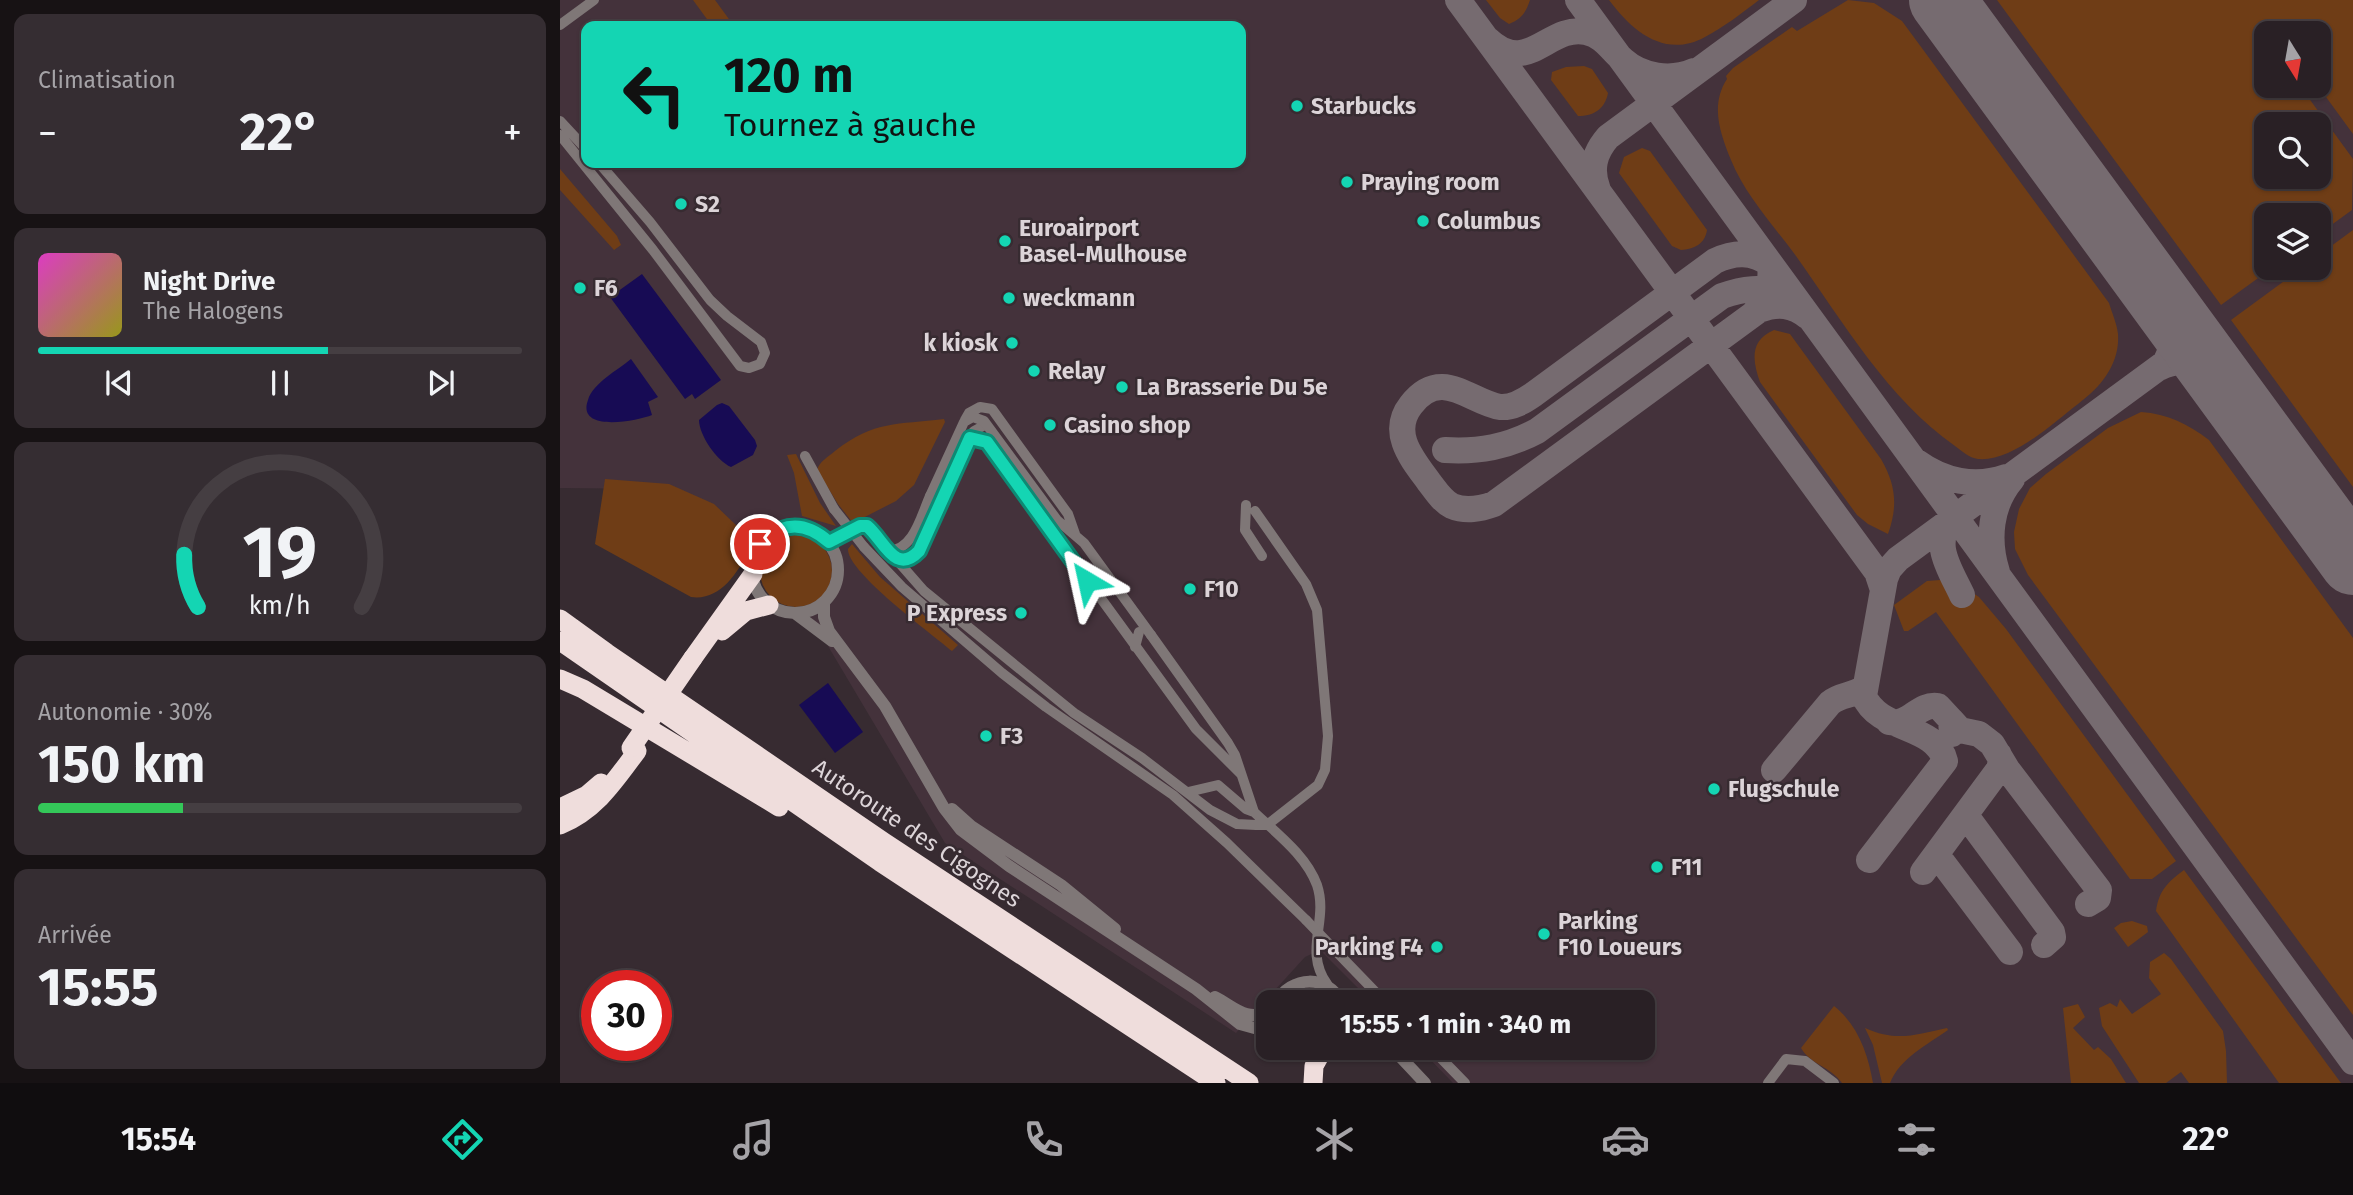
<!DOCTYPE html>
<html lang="fr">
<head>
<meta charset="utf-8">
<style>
  :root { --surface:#292025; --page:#352d32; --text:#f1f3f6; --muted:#a5a3a7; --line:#453e42; --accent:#14d5b3 }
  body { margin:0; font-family:"Fira Sans",sans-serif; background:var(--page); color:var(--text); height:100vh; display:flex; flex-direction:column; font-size:26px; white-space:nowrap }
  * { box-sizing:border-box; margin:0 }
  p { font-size:23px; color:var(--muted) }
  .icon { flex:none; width:38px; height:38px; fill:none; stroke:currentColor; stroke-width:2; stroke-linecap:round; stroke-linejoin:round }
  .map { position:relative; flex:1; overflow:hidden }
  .sheet { display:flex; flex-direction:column; gap:14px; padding:14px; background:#171214; width:560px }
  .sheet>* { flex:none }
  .banner { position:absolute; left:21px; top:21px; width:665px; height:147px; border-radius:14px; box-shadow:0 2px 5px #0004,0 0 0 2px var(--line); background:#14d5b3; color:#111; overflow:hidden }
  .needle { width:46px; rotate:169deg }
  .controls { position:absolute; left:1694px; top:21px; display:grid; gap:14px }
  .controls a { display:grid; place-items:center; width:77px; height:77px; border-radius:14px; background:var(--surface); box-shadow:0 2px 5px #0004,0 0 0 2px var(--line); font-size:35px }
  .speed { position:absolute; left:21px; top:970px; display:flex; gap:14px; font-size:35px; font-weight:700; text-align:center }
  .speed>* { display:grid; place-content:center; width:91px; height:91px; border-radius:50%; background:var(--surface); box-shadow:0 2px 5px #0004,0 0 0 2px var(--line); line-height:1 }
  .speed .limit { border:10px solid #d22; background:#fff; color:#111 }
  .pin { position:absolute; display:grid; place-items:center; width:60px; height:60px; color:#fff; margin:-30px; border:4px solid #fff; border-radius:50%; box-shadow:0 2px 7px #0007 }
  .me { position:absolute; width:77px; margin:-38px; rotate:324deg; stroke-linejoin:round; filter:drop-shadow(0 0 5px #0008) }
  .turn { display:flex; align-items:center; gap:24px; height:147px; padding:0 28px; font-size:32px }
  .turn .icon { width:91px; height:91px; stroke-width:2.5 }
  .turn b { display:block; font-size:49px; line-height:60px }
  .big { font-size:52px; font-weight:700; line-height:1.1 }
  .sheet .card { flex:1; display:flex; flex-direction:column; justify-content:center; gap:10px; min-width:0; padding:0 24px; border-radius:14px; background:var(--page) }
  .sheet .dial { align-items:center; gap:0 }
  .dial svg { height:182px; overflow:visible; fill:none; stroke:var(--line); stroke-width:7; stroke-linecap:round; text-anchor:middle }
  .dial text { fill:var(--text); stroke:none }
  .song { display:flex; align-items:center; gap:21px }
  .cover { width:84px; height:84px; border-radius:10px; background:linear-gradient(135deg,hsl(310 70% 55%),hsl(60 70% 35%)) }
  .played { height:7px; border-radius:4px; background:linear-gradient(90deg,var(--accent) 60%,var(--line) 60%) }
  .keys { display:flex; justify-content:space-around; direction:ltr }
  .heat { display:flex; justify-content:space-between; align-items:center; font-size:38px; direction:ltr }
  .charge { height:10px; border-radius:5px; background:linear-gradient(90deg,#34c759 30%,var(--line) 0) }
  .trip { position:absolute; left:696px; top:990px; width:399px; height:70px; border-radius:14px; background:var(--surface); box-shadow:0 2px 5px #0004,0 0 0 2px var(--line); font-weight:700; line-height:70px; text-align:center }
  .tabs { display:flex; height:112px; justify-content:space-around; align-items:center; background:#100d0f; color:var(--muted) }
  .tabs .icon { width:49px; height:49px }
  .tabs .active { color:var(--accent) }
  .tabs b { font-size:32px; color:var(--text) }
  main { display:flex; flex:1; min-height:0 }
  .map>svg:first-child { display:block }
  .built { fill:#44323b; fill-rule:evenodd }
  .green { fill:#6f3d16; fill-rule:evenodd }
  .water { fill:#170b54 }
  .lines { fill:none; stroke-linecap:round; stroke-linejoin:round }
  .taxiway { stroke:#766b70; stroke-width:26 }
  .runway { stroke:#766b70; stroke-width:66 }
  .minor { stroke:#7f7777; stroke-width:10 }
  .tertiary { stroke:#7f7777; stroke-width:12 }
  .motorway { stroke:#efdddc; stroke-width:19 }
  .minor-bridge { stroke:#7f7777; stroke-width:10 }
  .motorway-bridge { stroke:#efdddc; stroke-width:19 }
  .route-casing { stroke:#0d8a74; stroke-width:18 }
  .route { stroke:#14d5b3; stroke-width:12 }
  .poi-dot { fill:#14d5b3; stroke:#372b31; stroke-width:2.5 }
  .labels { text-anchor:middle; stroke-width:5; stroke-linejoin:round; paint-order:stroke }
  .poi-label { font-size:23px; font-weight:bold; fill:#dcd4d8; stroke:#372b31; text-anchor:start }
  .street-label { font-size:23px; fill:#dcd4d8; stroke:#372b31 }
</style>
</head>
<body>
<main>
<section class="sheet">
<div class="card"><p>Climatisation</p>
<div class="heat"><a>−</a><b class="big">22°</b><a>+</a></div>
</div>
<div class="card">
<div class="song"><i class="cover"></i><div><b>Night Drive</b><p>The Halogens</p></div></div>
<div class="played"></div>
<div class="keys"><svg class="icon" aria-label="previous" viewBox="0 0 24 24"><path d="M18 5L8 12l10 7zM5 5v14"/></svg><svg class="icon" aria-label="pause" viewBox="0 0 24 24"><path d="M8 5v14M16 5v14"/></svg><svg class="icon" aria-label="next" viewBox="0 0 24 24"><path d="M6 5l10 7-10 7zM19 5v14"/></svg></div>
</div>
<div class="card dial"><svg viewBox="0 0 100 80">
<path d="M14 69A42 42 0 1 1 86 69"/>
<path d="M14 69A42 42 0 0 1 8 46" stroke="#14d5b3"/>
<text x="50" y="56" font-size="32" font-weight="700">19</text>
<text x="50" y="72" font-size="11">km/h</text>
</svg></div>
<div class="card"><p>Autonomie · 30%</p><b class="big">150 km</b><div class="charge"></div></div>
<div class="card"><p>Arrivée</p><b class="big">15:55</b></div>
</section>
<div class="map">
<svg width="1793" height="1083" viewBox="0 0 1793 1083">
  <rect width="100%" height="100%" fill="#372b31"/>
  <path class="built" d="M0 0H1793V1083H893L859 1048H1083V1003H813L760 950 745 957 676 1033 385 843 224 572 112 489 0 488ZM26 26H681V163H26ZM1706 33H1759V86H1706ZM1706 124H1759V177H1706ZM1706 215H1759V268H1706Z"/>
  <path class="green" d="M133 0H155L174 26H152Z
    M926 0H970C966 12 962 19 949 24L940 18Z
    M1049 0H1199C1182 13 1164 27 1145 37 1105 59 1072 31 1049 0Z
    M1288 0 1314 3 1342 21 1549 303C1552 313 1557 324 1558 334 1560 364 1541 387 1518 404 1492 424 1452 462 1418 459 1409 458 1402 451 1395 446 1328 399 1283 322 1236 256 1214 226 1185 195 1171 160 1160 133 1150 105 1167 79L1166 76 1173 68 1232 27 1237 31Z
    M1437 0H1793V134L1758 86 1759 33H1706V86H1740L1793 159 1792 210 1759 234V215H1706V268H1712L1661 305ZM1706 124H1759V177H1706Z
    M1024 66 1032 69 1048 93C1045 109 1034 116 1018 116L991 80 992 72 1006 67Z
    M1082 148 1090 151 1147 230C1145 244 1134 249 1121 250L1112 246 1059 173 1064 157Z
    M0 169 57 236 61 245 54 250 0 190Z
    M1793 230V487L1671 320 1742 268H1759V255Z
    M1214 330 1230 334 1321 459C1336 485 1338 506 1328 534L1308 524 1297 515 1200 382C1192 360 1190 340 1214 330Z
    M1581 412C1608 414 1628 424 1649 440L1793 638V1015L1468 575 1455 549 1454 532 1459 509 1470 488 1486 474 1548 428Z
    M384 419 385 422 354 485 336 501 293 523 278 504 257 470C260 461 268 457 275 451 315 420 337 425 384 419Z
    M236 454 260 503 276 526 242 516 234 473 227 455Z
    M45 479 109 484 154 504 177 526 188 553C176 575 159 601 131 597L35 544Z
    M200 571a36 36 0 1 1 72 0a36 36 0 1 1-72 0Z
    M292 544 320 577 398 645 392 651C372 634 287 572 288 549Z
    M1380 580 1407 589 1419 597 1446 629 1616 861 1592 879H1570L1376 612 1348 631H1344L1334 605 1367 581Z
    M1624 870 1781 1083H1719L1596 911C1599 890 1608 882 1624 870Z
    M1572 921 1587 926 1588 932 1568 947 1554 928 1561 923Z
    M1604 953 1611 959 1663 1031 1666 1051 1667 1083H1629L1621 1072 1606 1083H1579L1542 1026 1539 1008 1550 1003 1557 1007 1560 999 1572 1014 1601 994 1589 978 1590 962Z
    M1518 1004 1525 1017 1513 1028 1534 1050 1538 1047 1551 1059 1566 1083H1511L1503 1008Z
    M1274 1006C1298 1025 1308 1054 1313 1083H1282C1271 1067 1250 1064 1241 1048Z
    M1305 1028C1336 1042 1355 1035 1387 1028L1388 1030C1367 1045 1340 1058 1330 1083H1322L1313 1045Z"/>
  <path class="water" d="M82 274 161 380 135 399 132 394 125 399 50 297Z
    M71 359 98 397 88 402 92 415C77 421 16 433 28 400 33 383 58 370 71 359Z
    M162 403 169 406 195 440 197 446 193 455 171 467C157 461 139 435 139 420L157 405Z
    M268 683 303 732 275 753 239 705Z"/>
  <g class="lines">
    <path class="taxiway" d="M898 0 1317 572 1323 590
      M1018 0 1793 1062
      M927 39C968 78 988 24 1026 32 1044 36 1050 49 1063 60 1082 77 1111 81 1134 71
      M1038 190C1030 170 1034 153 1048 137L1234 0
      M1194 313C1209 300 1212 283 1210 264 1192 251 1174 252 1155 261L974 394C964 401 953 408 940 407 910 402 881 366 851 405 829 433 853 460 869 482 876 491 882 501 892 506 906 512 920 509 934 504L1199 310C1217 303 1233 304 1248 317
      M1599 368C1632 351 1651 372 1671 396
      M885 450C919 452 947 447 977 431L1162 296C1182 289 1202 285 1223 295
      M1357 462C1383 481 1415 488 1446 477
      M1394 519C1369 541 1391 571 1402 595
      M1437 572C1427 540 1430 505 1452 479
      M1391 720 1400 730 1419 734 1432 744 1447 769 1539 890 1538 898 1528 904
      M1329 722C1350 726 1358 703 1378 706L1391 720 1392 734
      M1214 770 1270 703C1280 694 1295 696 1305 687
      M1407 813V817L1492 932 1493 937 1484 945
      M1379 850 1380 859 1450 952
      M1309 860 1385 761C1376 724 1319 732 1304 696L1325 579 1329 569 1338 559 1605 363C1621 333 1611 318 1595 292
      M1363 872 1439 769 1441 761 1439 755"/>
    <path class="runway" d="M1382 0 1793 562"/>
    <path class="minor" d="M0 25 34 0
      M0 121 26 149
      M0 135 93 250 180 366 189 368 200 364 205 353 201 342 167 316 150 300 90 222 39 163
      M409 438 427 442 636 729 681 774
      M245 456 274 509
      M686 505 685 530 702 556
      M269 542 300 526H307L364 591 514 713 582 758 650 810 677 824 696 825H707L758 785 765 770 768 736 757 610 746 584 695 511
      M304 547 342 587 442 673 486 707 613 795 667 843 746 920
      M328 551C354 550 361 516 370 496
      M335 559C346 562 351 560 359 551L409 438 414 431 423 426
      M591 635 668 743 675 755 694 812
      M575 647 579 632
      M628 792 658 785 686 809 694 812C716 833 746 855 757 885 769 921 743 950 767 984
      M769 944 826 1003
      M871 1048 905 1083
      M1208 1083 1226 1059 1245 1061 1274 1083"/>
    <path class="tertiary" d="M192 570a43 43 0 1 1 86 0a43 43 0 1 1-86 0Z
      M264 603V617L269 631 325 706 384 808 401 830 449 866 636 989 680 1024 709 1032
      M236 614 272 641
      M392 809 411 826 501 885 555 929
      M655 997C676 1008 685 1021 709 1012
      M716 1003C731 975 768 974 782 1003
      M736 1048 754 1051 762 1048
      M832 1048 865 1083"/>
    <path class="motorway" d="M0 619 47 653 324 842 689 1083
      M162 631 186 611 209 605
      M0 641 320 862 656 1083
      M133 658 193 574
      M0 679 23 689 219 807
      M0 808 27 795 41 783
      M0 825C36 810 54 782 77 751
      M753 1083 754 1066 764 1048"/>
    <path class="minor-bridge" d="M405 420 409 413 420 407 432 409 508 514 515 534
      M370 496 404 422 413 417 424 421 497 520 524 543 591 635
      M274 509 304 547
      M746 920 769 944"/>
    <path class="motorway-bridge" d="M71 748 133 658"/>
  </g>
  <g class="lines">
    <defs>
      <path id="route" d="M200 544C223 521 245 521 269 542L300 526H307C324 540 335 576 359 551L410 438 427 442 527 581"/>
    </defs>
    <use href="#route" class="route-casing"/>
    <use href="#route" class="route"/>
  </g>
  <g class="poi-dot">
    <circle cx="737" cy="106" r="7"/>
    <circle cx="787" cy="182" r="7"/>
    <circle cx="121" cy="204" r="7"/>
    <circle cx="863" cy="221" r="7"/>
    <circle cx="445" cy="241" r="7"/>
    <circle cx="20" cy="288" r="7"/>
    <circle cx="449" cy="298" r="7"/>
    <circle cx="452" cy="343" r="7"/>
    <circle cx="474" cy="371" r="7"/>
    <circle cx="562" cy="387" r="7"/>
    <circle cx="490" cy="425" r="7"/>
    <circle cx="630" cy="589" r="7"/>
    <circle cx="461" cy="613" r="7"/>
    <circle cx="426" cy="736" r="7"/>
    <circle cx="1154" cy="789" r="7"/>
    <circle cx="1097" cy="867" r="7"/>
    <circle cx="984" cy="934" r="7"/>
    <circle cx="877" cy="947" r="7"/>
  </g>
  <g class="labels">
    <g class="poi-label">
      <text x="751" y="114">Starbucks</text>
      <text x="801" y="190">Praying room</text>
      <text x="135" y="212">S2</text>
      <text x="877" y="229">Columbus</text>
      <text x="459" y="236">Euroairport<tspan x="459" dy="26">Basel-Mulhouse</tspan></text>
      <text x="34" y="296">F6</text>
      <text x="463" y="306">weckmann</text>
      <text x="438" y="351" text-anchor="end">k kiosk</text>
      <text x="488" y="379">Relay</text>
      <text x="576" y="395">La Brasserie Du 5e</text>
      <text x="504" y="433">Casino shop</text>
      <text x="644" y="597">F10</text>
      <text x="447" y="621" text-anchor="end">P Express</text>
      <text x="440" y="744">F3</text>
      <text x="1168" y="797">Flugschule</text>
      <text x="1111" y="875">F11</text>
      <text x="998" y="929">Parking<tspan x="998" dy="26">F10 Loueurs</tspan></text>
      <text x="863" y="955" text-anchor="end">Parking F4</text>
    </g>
    <g class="street-label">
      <text transform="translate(357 833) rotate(34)" y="8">Autoroute des Cigognes</text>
    </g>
  </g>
</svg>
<div class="controls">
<a><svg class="needle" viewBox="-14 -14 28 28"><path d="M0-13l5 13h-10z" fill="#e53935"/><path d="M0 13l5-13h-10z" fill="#a5a3a7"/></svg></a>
<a><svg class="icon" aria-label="search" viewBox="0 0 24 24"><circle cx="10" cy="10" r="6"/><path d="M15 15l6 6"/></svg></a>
<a><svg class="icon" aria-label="layers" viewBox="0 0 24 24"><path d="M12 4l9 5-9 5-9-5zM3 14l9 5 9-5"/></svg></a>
</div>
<div class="speed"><div class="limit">30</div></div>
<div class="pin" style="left:200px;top:544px;background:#d93025"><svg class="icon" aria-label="arrive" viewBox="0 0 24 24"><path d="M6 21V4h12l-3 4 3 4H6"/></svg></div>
<svg class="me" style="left:527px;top:581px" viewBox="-20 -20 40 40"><path d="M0-17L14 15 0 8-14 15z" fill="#14d5b3" stroke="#fff" stroke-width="4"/></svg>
<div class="trip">15:55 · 1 min · 340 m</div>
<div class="banner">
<div class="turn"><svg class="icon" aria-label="left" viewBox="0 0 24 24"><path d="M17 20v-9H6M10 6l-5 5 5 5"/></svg><div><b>120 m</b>Tournez à gauche</div></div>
</div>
</div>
</main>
<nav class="tabs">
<b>15:54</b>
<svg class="icon active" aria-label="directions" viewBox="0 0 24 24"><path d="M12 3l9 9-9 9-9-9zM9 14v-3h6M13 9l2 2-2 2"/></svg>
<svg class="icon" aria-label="music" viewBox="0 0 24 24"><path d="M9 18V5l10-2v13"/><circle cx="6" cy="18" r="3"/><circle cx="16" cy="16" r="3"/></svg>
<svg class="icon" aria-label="phone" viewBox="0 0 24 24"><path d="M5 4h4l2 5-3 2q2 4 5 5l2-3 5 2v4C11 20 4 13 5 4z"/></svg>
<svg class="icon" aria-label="climate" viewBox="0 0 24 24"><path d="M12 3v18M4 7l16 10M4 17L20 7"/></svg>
<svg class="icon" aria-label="car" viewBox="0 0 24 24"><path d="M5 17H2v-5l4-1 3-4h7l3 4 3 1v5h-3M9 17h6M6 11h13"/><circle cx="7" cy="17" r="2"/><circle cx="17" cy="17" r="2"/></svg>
<svg class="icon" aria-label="filters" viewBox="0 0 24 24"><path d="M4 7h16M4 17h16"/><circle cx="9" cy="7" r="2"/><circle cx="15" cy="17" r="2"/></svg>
<b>22°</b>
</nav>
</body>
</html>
